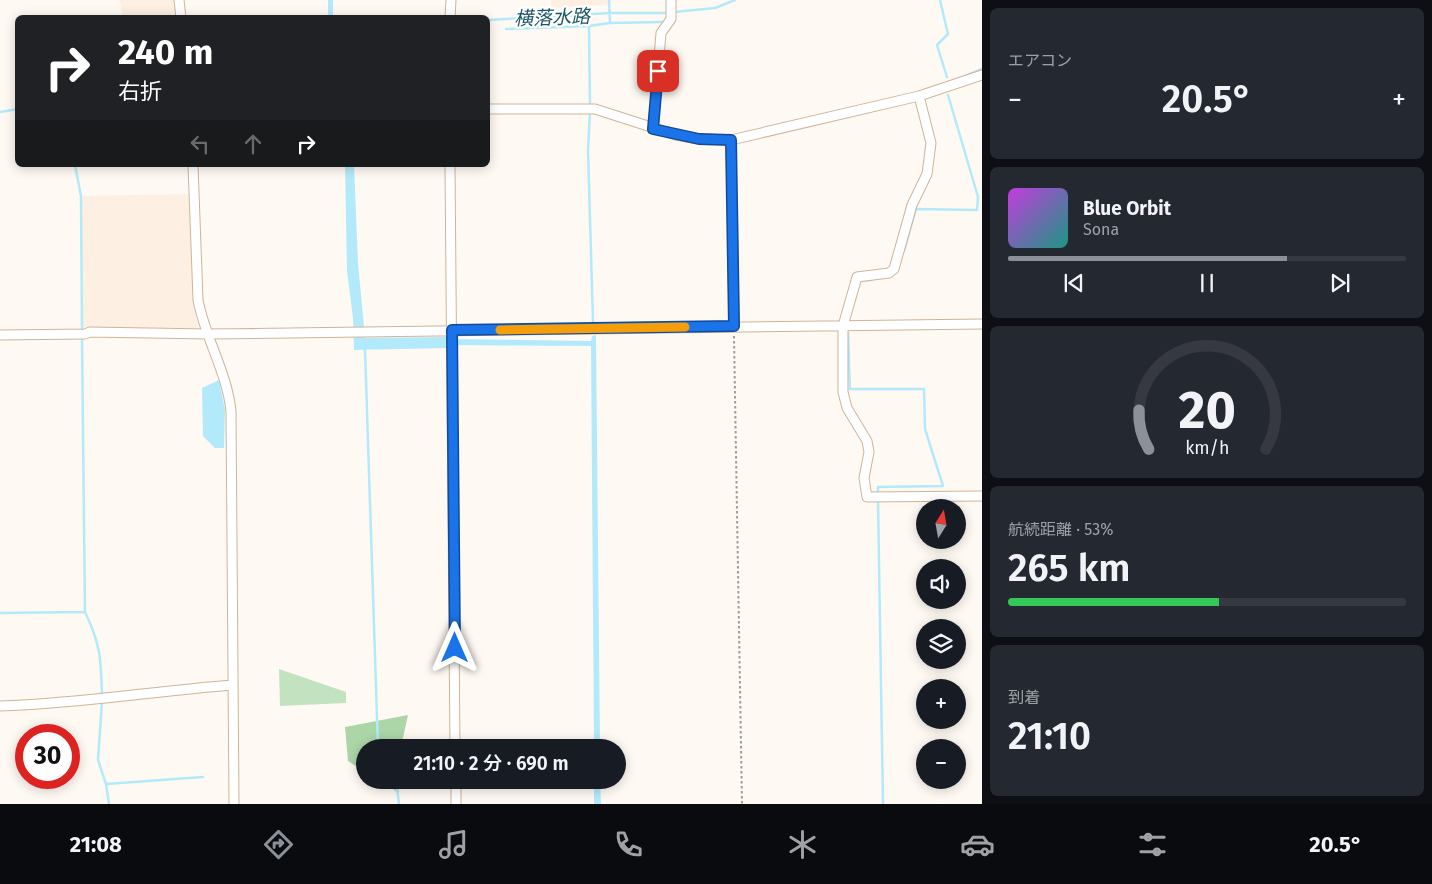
<!DOCTYPE html>
<html lang="ja">
<head>
<meta charset="utf-8">
<style>
  :root { --surface:#171b24; --page:#242831; --text:#f1f3f6; --muted:#9ea1a6; --line:#363941; --accent:#8c9099 }
  body { margin:0; font-family:"Fira Sans","Noto Sans JP",sans-serif; background:var(--page); color:var(--text); height:100vh; display:flex; flex-direction:column; font-size:19px; white-space:nowrap }
  * { box-sizing:border-box; margin:0 }
  p { font-size:16px; color:var(--muted) }
  .icon { flex:none; width:28px; height:28px; fill:none; stroke:currentColor; stroke-width:2; stroke-linecap:round; stroke-linejoin:round }
  .map { position:relative; flex:1; overflow:hidden }
  .panel { display:flex; flex-direction:column; gap:8px; padding:8px; background:#0d0f14; width:450px }
  .panel>* { flex:none }
  .guide { position:absolute; left:15px; top:15px; width:475px; height:152px; border-radius:8px; box-shadow:0 2px 12px #0003; background:#202124; color:#fff; overflow:hidden }
  .needle { width:32px; rotate:11deg }
  .controls { position:absolute; left:916px; top:499px; display:grid; gap:10px }
  .controls a { display:grid; place-items:center; width:50px; height:50px; border-radius:50%; background:var(--surface); box-shadow:0 2px 12px #0003; font-size:25px }
  .speed { position:absolute; left:15px; top:724px; display:flex; gap:10px; font-size:25px; font-weight:700; text-align:center }
  .speed>* { display:grid; place-content:center; width:65px; height:65px; border-radius:50%; background:var(--surface); box-shadow:0 2px 12px #0003; line-height:1 }
  .speed .limit { border:8px solid #d22; background:#fff; color:#111 }
  .pin { position:absolute; display:grid; place-items:center; width:42px; height:42px; color:#fff; margin:-21px; border-radius:10px; box-shadow:0 2px 8px #0006 }
  .me { position:absolute; width:55px; margin:-28px; rotate:0deg; stroke-linejoin:round; filter:drop-shadow(0 0 4px #0008) }
  .turn { display:flex; align-items:center; gap:18px; height:105px; padding:0 20px; font-size:22px }
  .turn .icon { width:65px; height:65px; stroke-width:2.5 }
  .turn b { display:block; font-size:35px; line-height:42px }
  .lanes { display:flex; align-items:center; height:48px; padding:0 20px; background:#0003; justify-content:center; gap:25px; direction:ltr }
  .lanes .off { opacity:.35 }
  .big { font-size:38px; font-weight:600; line-height:1.1 }
  .panel .widget { flex:1; display:flex; flex-direction:column; justify-content:center; gap:8px; min-width:0; padding:0 18px; border-radius:8px; background:var(--page) }
  .panel .dial { align-items:center; gap:0 }
  .dial svg { height:130px; overflow:visible; fill:none; stroke:var(--line); stroke-width:7; stroke-linecap:round; text-anchor:middle }
  .dial text { fill:var(--text); stroke:none }
  .song { display:flex; align-items:center; gap:15px }
  .cover { width:60px; height:60px; border-radius:8px; background:linear-gradient(135deg,hsl(290 70% 55%),hsl(170 70% 35%)) }
  .played { height:5px; border-radius:2px; background:linear-gradient(90deg,var(--accent) 70%,var(--line) 70%) }
  .keys { display:flex; justify-content:space-around; direction:ltr }
  .heat { display:flex; justify-content:space-between; align-items:center; font-size:28px; direction:ltr }
  .charge { height:8px; border-radius:4px; background:linear-gradient(90deg,#34c759 53%,var(--line) 0) }
  .trip { position:absolute; left:356px; top:739px; width:270px; height:50px; border-radius:25px; background:var(--surface); box-shadow:0 2px 12px #0003; font-weight:600; line-height:50px; text-align:center }
  .tabs { display:flex; height:80px; justify-content:space-around; align-items:center; background:#090b0e; color:var(--muted) }
  .tabs .icon { width:35px; height:35px }
  .tabs .selected { color:var(--accent) }
  .tabs b { font-size:22px; color:var(--text) }
  main { display:flex; flex:1; min-height:0 }
  .map>svg:first-child { display:block }
  .built { fill:#fdf0e2 }
  .green { fill:#c3e2c0 }
  .forest { fill:#acd5a8 }
  .water { fill:#b3eafb }
  .lines { fill:none; stroke-linecap:round; stroke-linejoin:round }
  .stream { stroke:#b3eafb; stroke-width:2.5 }
  .minor-casing { stroke:#ceb498; stroke-width:11 }
  .path { stroke:#a39b92; stroke-width:2; stroke-dasharray:2.5 2.5; stroke-linecap:butt }
  .minor { stroke:#fff; stroke-width:9 }
  .route-casing { stroke:#114b97; stroke-width:12 }
  .route { stroke:#1a73e8; stroke-width:9 }
  .slow { stroke:#f59e0b; stroke-width:9 }
  .labels { text-anchor:middle; stroke-width:4.5; stroke-linejoin:round; paint-order:stroke }
  .water-label { font-size:19px; font-style:italic; fill:#1c5666; stroke:#fff }
</style>
</head>
<body>
<main>
<div class="map">
<svg width="982" height="804" viewBox="0 0 982 804">
  <rect width="100%" height="100%" fill="#fff9f3"/>
  <path class="built" d="M120 0H175L178 17H122Z
    M551 0H609L610 4 551 8Z
    M189 194 193 305 199 329H82L81 196Z"/>
  <path class="green" d="M279 669 346 692V703L280 706Z"/>
  <path class="forest" d="M408 715 401 747 365 748V772L348 761 345 727Z
    M378 780H398L399 793Z"/>
  <path class="water" d="M328 0H333V17H328Z
    M345 165H354L358 263 365 338 448 337V339L591 341 592 336 596 335 600 747H594L591 346 449 345 448 348 354 350 353 318 347 271Z
    M219 380 225 410 224 448H215L203 436 202 388Z
    M594 780H600L601 804H594Z"/>
  <g class="lines">
    <path class="stream" d="M940 0 948 34 937 45 947 77
      M674 12 715 8 735 0
      M488 20 611 13H668
      M610 23 662 22
      M506 29 589 26
      M965 76 982 69
      M590 106 589 26 610 23 609 0
      M590 111 588 150 593 322
      M0 112 18 109
      M75 165 81 196 82 329
      M904 251 916 209 977 210 978 197 948 95
      M859 285 861 281 871 280
      M848 333 850 389H924L925 429 943 486 878 487V492
      M82 340 85 612C101 645 101 660 102 696
      M365 350 378 748
      M878 502 883 804
      M0 613 85 612
      M102 701 98 760 106 784 109 804
      M396 780 399 804
      M106 784 203 777"/>
    <defs>
      <path id="minor" d="M179 0 181 18
        M450 18 451 0
        M919 96 931 143 927 174 912 205 894 269 889 273 857 277 843 326V392L847 408 867 441 869 452 864 478 867 497 982 496
        M488 109H595L676 135 699 139 731 140 919 96 982 75
        M653 129 661 33 671 19V0
        M731 140 734 326
        M193 165 198 300C205 338 227 372 231 411L234 804
        M450 165 455 748
        M0 335 85 334 90 332 208 334 982 324
        M0 706C77 704 155 691 232 685
        M456 780V804"/>
    </defs>
    <use href="#minor" class="minor-casing"/>
    <path class="path" d="M734 336 742 804"/>
    <use href="#minor" class="minor"/>
  </g>
  <g class="lines">
    <defs>
      <path id="route" d="M455 648 452 330 734 326 731 140 699 139 653 129 658 71"/>
    </defs>
    <use href="#route" class="route-casing"/>
    <use href="#route" class="route"/>
    <path class="slow" d="M500 330 685 327"/>
  </g>
  <g class="labels">
    <g class="water-label">
      <text transform="translate(552 17) rotate(-2)" y="7">横落水路</text>
    </g>
  </g>
</svg>
<div class="controls">
<a><svg class="needle" viewBox="-14 -14 28 28"><path d="M0-13l5 13h-10z" fill="#e53935"/><path d="M0 13l5-13h-10z" fill="#9ea1a6"/></svg></a>
<a><svg class="icon" aria-label="sound" viewBox="0 0 24 24"><path d="M4 9h4l5-4v14l-5-4H4zM17 9q2 3 0 6"/></svg></a>
<a><svg class="icon" aria-label="layers" viewBox="0 0 24 24"><path d="M12 4l9 5-9 5-9-5zM3 14l9 5 9-5"/></svg></a>
<a>+</a>
<a>−</a>
</div>
<div class="speed"><div class="limit">30</div></div>
<div class="pin" style="left:658px;top:71px;background:#d93025"><svg class="icon" aria-label="arrive" viewBox="0 0 24 24"><path d="M6 21V4h12l-3 4 3 4H6"/></svg></div>
<svg class="me" style="left:455px;top:648px" viewBox="-20 -20 40 40"><path d="M0-17L14 15 0 8-14 15z" fill="#1a73e8" stroke="#fff" stroke-width="4"/></svg>
<div class="trip">21:10 · 2 分 · 690 m</div>
<div class="guide">
<div class="turn"><svg class="icon" aria-label="right" viewBox="0 0 24 24"><path d="M7 20v-9h11M14 6l5 5-5 5"/></svg><div><b>240 m</b>右折</div></div>
<div class="lanes"><svg class="icon off" aria-label="left" viewBox="0 0 24 24"><path d="M17 20v-9H6M10 6l-5 5 5 5"/></svg><svg class="icon off" aria-label="ahead" viewBox="0 0 24 24"><path d="M12 20V5M6 11l6-6 6 6"/></svg><svg class="icon" aria-label="right" viewBox="0 0 24 24"><path d="M7 20v-9h11M14 6l5 5-5 5"/></svg></div>
</div>
</div>
<section class="panel">
<div class="widget"><p>エアコン</p>
<div class="heat"><a>−</a><b class="big">20.5°</b><a>+</a></div>
</div>
<div class="widget">
<div class="song"><i class="cover"></i><div><b>Blue Orbit</b><p>Sona</p></div></div>
<div class="played"></div>
<div class="keys"><svg class="icon" aria-label="previous" viewBox="0 0 24 24"><path d="M18 5L8 12l10 7zM5 5v14"/></svg><svg class="icon" aria-label="pause" viewBox="0 0 24 24"><path d="M8 5v14M16 5v14"/></svg><svg class="icon" aria-label="next" viewBox="0 0 24 24"><path d="M6 5l10 7-10 7zM19 5v14"/></svg></div>
</div>
<div class="widget dial"><svg viewBox="0 0 100 80">
<path d="M14 69A42 42 0 1 1 86 69"/>
<path d="M14 69A42 42 0 0 1 8 45" stroke="#8c9099"/>
<text x="50" y="56" font-size="32" font-weight="700">20</text>
<text x="50" y="72" font-size="11">km/h</text>
</svg></div>
<div class="widget"><p>航続距離 · 53%</p><b class="big">265 km</b><div class="charge"></div></div>
<div class="widget"><p>到着</p><b class="big">21:10</b></div>
</section>
</main>
<nav class="tabs">
<b>21:08</b>
<svg class="icon selected" aria-label="directions" viewBox="0 0 24 24"><path d="M12 3l9 9-9 9-9-9zM9 14v-3h6M13 9l2 2-2 2"/></svg>
<svg class="icon" aria-label="music" viewBox="0 0 24 24"><path d="M9 18V5l10-2v13"/><circle cx="6" cy="18" r="3"/><circle cx="16" cy="16" r="3"/></svg>
<svg class="icon" aria-label="phone" viewBox="0 0 24 24"><path d="M5 4h4l2 5-3 2q2 4 5 5l2-3 5 2v4C11 20 4 13 5 4z"/></svg>
<svg class="icon" aria-label="climate" viewBox="0 0 24 24"><path d="M12 3v18M4 7l16 10M4 17L20 7"/></svg>
<svg class="icon" aria-label="car" viewBox="0 0 24 24"><path d="M5 17H2v-5l4-1 3-4h7l3 4 3 1v5h-3M9 17h6M6 11h13"/><circle cx="7" cy="17" r="2"/><circle cx="17" cy="17" r="2"/></svg>
<svg class="icon" aria-label="filters" viewBox="0 0 24 24"><path d="M4 7h16M4 17h16"/><circle cx="9" cy="7" r="2"/><circle cx="15" cy="17" r="2"/></svg>
<b>20.5°</b>
</nav>
</body>
</html>
